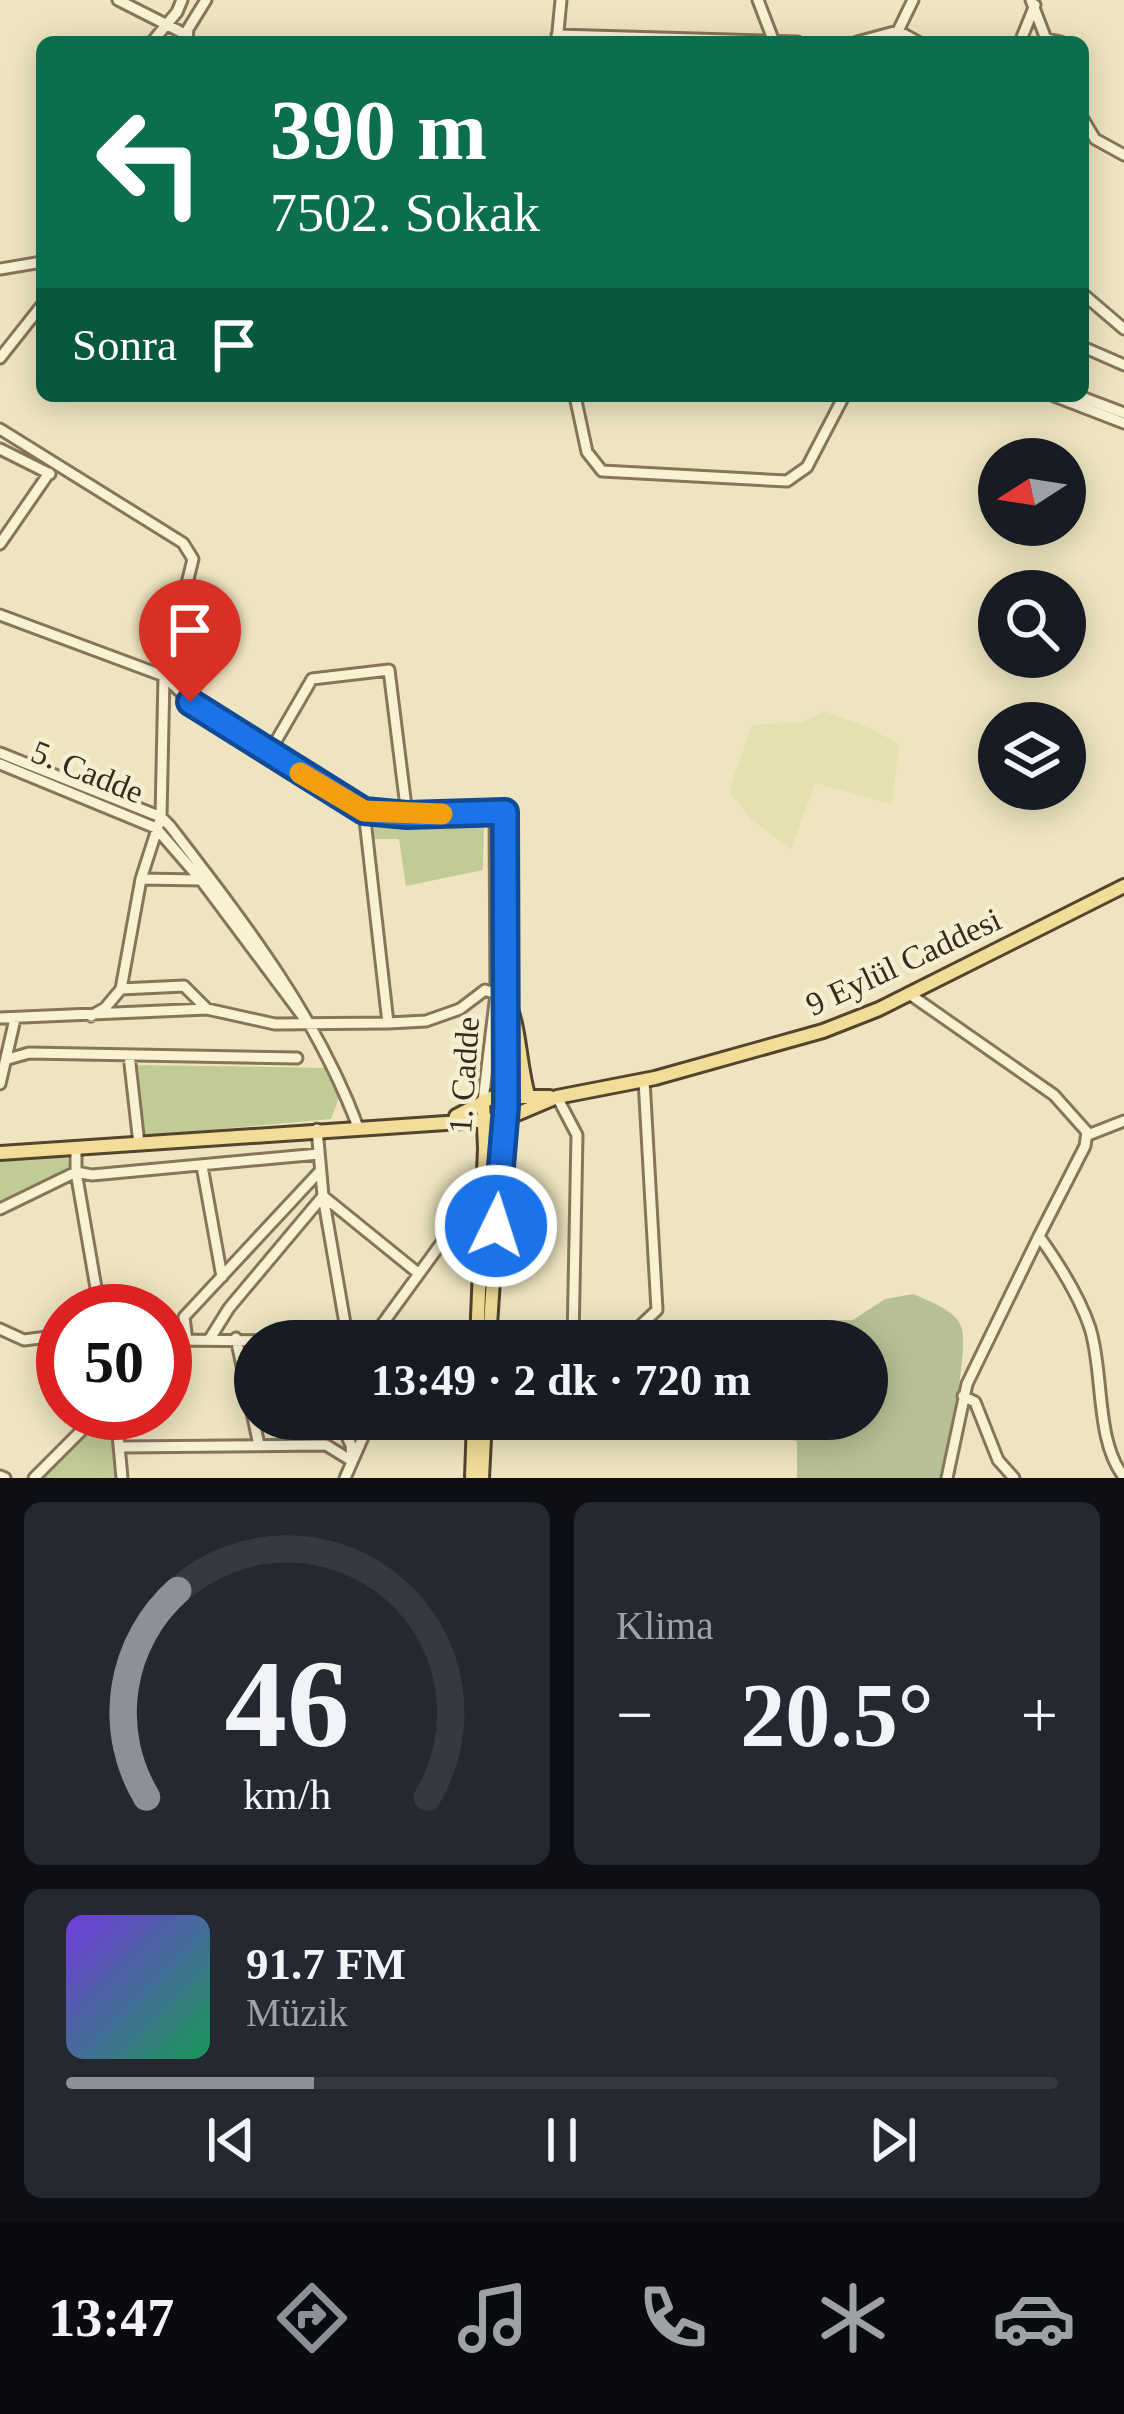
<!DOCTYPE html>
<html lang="tr">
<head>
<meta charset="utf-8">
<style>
  :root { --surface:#171b24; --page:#242831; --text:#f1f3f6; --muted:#9ea1a6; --line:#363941; --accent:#8c9099 }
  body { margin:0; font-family:Georgia,serif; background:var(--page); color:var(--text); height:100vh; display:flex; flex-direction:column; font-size:45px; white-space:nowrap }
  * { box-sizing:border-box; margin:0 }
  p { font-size:39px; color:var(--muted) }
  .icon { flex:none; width:66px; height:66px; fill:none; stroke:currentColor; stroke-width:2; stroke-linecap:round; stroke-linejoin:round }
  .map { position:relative; height:1478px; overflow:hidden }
  .side { display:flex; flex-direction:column; gap:24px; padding:24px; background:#0d0f14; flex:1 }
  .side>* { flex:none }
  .top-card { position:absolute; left:36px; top:36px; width:1053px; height:366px; border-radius:18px; box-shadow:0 6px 30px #0003; background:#0b6e4f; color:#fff; overflow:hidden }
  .needle { width:78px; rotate:258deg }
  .fabs { position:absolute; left:978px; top:438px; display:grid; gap:24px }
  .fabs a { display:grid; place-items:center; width:108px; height:108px; border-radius:50%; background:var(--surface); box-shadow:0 6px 30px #0003; font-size:60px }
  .speed { position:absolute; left:36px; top:1284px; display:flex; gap:24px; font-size:60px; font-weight:700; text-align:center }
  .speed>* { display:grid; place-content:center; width:156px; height:156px; border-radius:50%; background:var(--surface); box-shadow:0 6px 30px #0003; line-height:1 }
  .speed .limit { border:18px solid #d22; background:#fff; color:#111 }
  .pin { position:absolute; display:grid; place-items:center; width:102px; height:102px; color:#fff; margin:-123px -51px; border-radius:50% 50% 50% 0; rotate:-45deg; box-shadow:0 0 12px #0007 }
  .pin .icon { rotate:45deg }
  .me { position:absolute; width:132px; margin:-66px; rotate:4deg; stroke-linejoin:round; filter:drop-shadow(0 0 9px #0008) }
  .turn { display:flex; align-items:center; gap:42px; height:252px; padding:0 36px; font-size:54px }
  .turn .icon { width:156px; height:156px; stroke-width:2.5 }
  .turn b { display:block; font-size:84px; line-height:102px }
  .then { display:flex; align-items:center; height:114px; padding:0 36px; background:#0003; gap:24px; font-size:45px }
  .big { font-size:90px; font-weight:700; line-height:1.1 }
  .side .widget { flex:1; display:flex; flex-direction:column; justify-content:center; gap:18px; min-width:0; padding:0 42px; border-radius:18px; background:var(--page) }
  .side .dial { align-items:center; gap:0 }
  .dial svg { height:312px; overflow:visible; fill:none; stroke:var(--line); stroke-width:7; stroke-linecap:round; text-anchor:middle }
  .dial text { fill:var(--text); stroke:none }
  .song { display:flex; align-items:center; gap:36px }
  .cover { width:144px; height:144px; border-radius:18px; background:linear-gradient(135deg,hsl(260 70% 55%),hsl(150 70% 35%)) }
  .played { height:12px; border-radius:6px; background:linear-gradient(90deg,var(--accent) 25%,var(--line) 25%) }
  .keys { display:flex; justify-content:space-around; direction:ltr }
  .heat { display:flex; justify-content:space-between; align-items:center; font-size:66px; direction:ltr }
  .side .tiles { flex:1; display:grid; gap:24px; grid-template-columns:1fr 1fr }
  .widget:last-child { grid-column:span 2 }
  .trip { position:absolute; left:234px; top:1320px; width:654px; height:120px; border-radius:60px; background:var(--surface); box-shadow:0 6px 30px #0003; font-weight:700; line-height:120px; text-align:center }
  .dock { display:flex; height:192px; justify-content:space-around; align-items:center; background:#090b0e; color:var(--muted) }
  .dock .icon { width:84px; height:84px }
  .dock .on { color:var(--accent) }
  .dock b { font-size:54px; color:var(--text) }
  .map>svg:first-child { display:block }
  .farmland { fill:#e3dfae }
  .green { fill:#c0cb95 }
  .cemetery { fill:#b7c094 }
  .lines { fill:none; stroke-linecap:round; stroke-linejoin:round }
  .minor-casing { stroke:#877558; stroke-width:15 }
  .major-casing { stroke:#54432d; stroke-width:18 }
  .minor { stroke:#f9f1d4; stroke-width:9 }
  .major { stroke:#f1dd98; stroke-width:12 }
  .route-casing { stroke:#114b97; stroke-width:30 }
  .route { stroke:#1a73e8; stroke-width:21 }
  .slow { stroke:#f59e0b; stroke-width:21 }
  .labels { text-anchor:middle; stroke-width:9; stroke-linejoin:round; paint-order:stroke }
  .street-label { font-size:33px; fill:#362b1d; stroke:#f5eed0 }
</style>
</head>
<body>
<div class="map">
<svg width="1124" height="1478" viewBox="0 0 1124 1478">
  <rect width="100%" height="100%" fill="#eee4c0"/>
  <path class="farmland" d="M824 711 869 728 899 744 892 804 815 783 791 849 752 820 729 791 752 725 804 722Z"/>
  <path class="green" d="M424 821 484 826 483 870 406 886 399 839H373L371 822Z
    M134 1065 330 1068 340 1095 331 1119 143 1136Z
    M67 1155 69 1169 0 1203V1160Z
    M104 1413H109L115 1478H40Z"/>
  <path class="cemetery" d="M914 1294C929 1302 954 1309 961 1326 970 1349 947 1448 943 1478H797V1441L772 1437 775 1419H867V1341H786L793 1321 853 1320 885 1299Z"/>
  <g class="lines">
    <defs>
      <path id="minor" d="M118 0 187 35
        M758 0 774 42
        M1031 0 1046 39
        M898 31 913 0
        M557 35 798 42
        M152 42 177 12 182 0
        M187 42 188 29 206 0
        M557 42 561 0
        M857 42 898 31 918 42
        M1020 42 1035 5
        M1045 42 1046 39 1061 42
        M1083 119 1095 139 1124 155
        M0 269 42 262
        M1083 294 1124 329
        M1083 347 1124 365
        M0 358 42 305
        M575 396 587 452 602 471 787 481 807 467 844 396
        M1054 396 1124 423
        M1079 396 1124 413
        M0 429 183 543 193 559 164 676 161 817 141 879 121 989 105 1008 91 1016
        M0 449 50 474
        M0 544 49 473
        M0 615 164 676 191 702 364 811 407 815 505 812V1097
        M0 753 161 817 170 826C243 921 316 1014 358 1127
        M269 753 312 679 389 670 407 815
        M0 764 156 828 201 880 304 1018
        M364 811 388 1023
        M141 879 201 880
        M121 989 184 986 207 1009
        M908 993 1054 1095 1087 1132 1085 1146 1039 1236C1059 1264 1079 1295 1090 1328 1104 1372 1095 1441 1124 1477
        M0 1018 207 1009 275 1024 388 1023 426 1021 460 1009 485 990 496 994
        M129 1055 139 1144
        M8 1059 29 1053 297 1058
        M0 1084 15 1019
        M557 1097 577 1135 573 1341
        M483 1101 496 994 495 813
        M317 1129 323 1196 348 1341
        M1088 1135 1124 1121
        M76 1149V1172L100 1311
        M202 1166 222 1277
        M0 1209 76 1172 92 1175 319 1154
        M0 1329 24 1340 63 1335
        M236 1338 259 1445
        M165 1340 305 1341
        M209 1340 229 1308 323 1196 418 1273
        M187 1341 184 1317 320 1171
        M370 1341 472 1201 483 1194
        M624 1341 657 1310 644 1080
        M963 1396 975 1402 998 1460 1014 1478
        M116 1413 122 1478
        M339 1419 351 1445 352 1459
        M121 1447 326 1445 352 1461
        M0 1476 5 1478
        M34 1478 99 1413
        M345 1478 371 1419
        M947 1478 967 1384 1039 1236"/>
      <path id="major" d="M506 997C520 1025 519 1064 528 1095
        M456 1116 493 1097H550
        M0 1153 505 1119 557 1097 655 1078 823 1031 879 1009 1124 886
        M477 1341 485 1149 483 1101
        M489 1341 505 1097
        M472 1478 474 1419
        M482 1478 485 1419"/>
    </defs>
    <use href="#minor" class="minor-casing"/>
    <use href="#major" class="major-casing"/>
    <use href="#minor" class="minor"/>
    <use href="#major" class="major"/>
  </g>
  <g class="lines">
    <defs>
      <path id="route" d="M190 702 364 811 407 815 505 812 506 1107 496 1226"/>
    </defs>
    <use href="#route" class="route-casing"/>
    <use href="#route" class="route"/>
    <path class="slow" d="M300 773 364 811 442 814"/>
  </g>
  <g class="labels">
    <g class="street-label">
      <text transform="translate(88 771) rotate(22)" y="12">5. Cadde</text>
      <text transform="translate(903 961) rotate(-25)" y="12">9 Eylül Caddesi</text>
      <text transform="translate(463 1075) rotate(-86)" y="12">1. Cadde</text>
    </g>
  </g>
</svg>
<div class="fabs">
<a><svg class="needle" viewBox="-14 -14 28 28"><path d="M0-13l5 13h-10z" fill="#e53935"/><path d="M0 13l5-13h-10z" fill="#9ea1a6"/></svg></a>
<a><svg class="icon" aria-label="search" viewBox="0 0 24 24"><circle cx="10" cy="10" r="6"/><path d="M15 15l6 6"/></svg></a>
<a><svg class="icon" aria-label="layers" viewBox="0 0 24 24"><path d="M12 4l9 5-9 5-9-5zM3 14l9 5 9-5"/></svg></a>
</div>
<div class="speed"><div class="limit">50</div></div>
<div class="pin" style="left:190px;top:702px;background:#d93025"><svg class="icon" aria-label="arrive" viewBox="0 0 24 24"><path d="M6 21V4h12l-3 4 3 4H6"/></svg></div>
<svg class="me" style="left:496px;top:1226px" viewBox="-20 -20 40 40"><circle r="17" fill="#1a73e8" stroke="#fff" stroke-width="3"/><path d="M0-11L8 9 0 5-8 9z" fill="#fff"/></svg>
<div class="trip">13:49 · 2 dk · 720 m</div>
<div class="top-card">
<div class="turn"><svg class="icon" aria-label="left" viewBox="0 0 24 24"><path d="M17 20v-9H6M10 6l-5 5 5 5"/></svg><div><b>390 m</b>7502. Sokak</div></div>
<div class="then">Sonra<svg class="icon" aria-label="arrive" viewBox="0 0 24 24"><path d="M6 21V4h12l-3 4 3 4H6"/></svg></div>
</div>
</div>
<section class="side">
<div class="tiles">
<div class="widget dial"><svg viewBox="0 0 100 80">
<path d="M14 69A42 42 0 1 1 86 69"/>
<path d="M14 69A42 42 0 0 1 22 16" stroke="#8c9099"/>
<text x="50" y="56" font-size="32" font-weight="700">46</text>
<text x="50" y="72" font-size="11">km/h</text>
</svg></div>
<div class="widget"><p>Klima</p>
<div class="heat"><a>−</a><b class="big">20.5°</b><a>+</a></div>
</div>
<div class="widget">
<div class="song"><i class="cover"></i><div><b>91.7 FM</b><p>Müzik</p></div></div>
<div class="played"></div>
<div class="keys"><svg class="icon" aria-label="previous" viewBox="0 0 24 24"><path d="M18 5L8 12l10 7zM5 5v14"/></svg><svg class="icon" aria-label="pause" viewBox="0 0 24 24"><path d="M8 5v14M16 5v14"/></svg><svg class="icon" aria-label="next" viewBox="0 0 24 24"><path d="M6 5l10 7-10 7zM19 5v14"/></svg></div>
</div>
</div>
</section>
<nav class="dock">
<b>13:47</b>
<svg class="icon on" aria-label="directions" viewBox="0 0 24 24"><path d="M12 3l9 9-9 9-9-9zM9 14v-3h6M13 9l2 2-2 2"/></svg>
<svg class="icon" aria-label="music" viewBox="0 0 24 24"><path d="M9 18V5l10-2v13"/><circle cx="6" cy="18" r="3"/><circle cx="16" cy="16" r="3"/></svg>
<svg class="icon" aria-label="phone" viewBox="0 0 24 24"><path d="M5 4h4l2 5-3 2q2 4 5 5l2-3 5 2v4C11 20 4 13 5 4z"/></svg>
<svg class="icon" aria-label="climate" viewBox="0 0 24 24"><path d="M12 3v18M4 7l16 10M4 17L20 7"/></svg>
<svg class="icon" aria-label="car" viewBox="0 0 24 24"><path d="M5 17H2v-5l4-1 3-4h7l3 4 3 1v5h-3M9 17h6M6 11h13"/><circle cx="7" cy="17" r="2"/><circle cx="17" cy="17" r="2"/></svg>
</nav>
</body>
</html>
